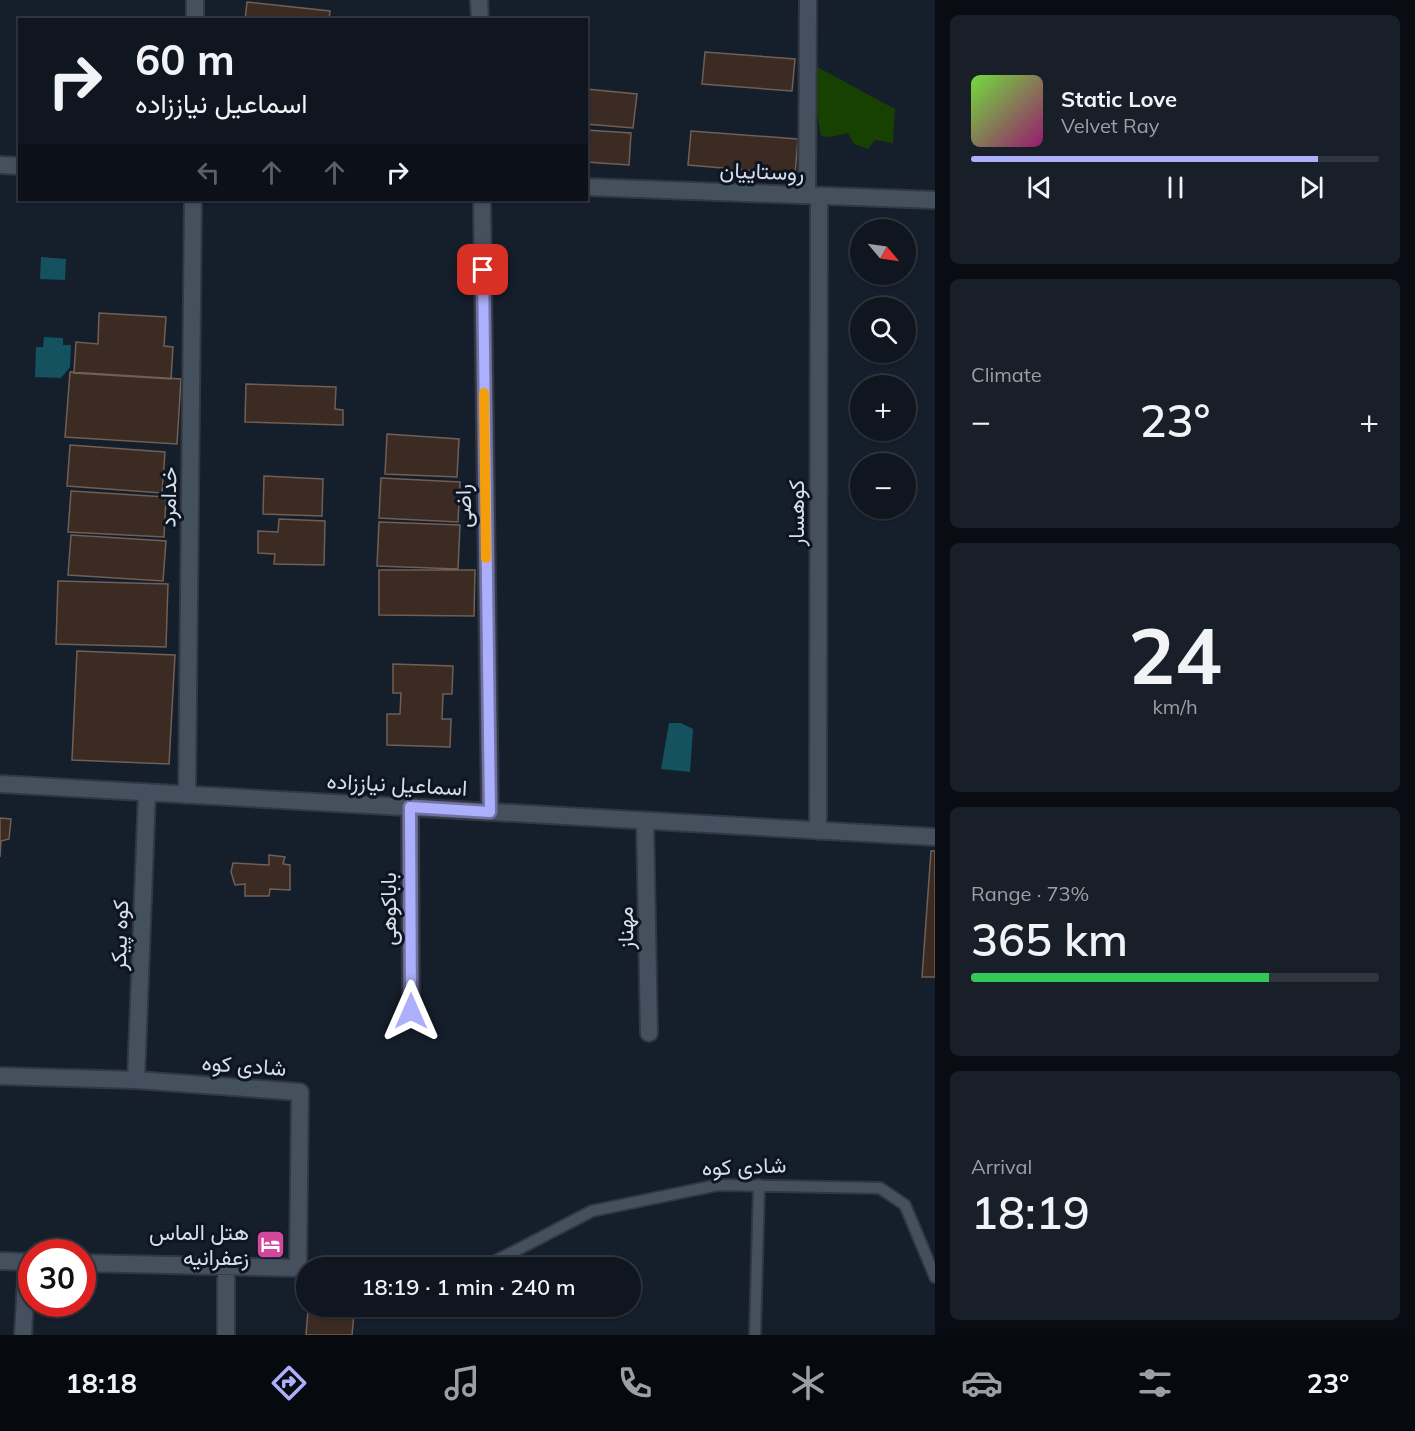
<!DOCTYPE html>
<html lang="en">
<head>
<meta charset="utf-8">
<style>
  :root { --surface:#101620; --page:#191f29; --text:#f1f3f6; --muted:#9c9fa5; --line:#30353e; --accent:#acaffb }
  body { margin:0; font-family:Mulish,Vazirmatn,sans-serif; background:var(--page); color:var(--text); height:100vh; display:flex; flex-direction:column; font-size:22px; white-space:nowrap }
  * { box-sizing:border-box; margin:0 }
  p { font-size:20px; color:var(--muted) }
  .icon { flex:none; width:33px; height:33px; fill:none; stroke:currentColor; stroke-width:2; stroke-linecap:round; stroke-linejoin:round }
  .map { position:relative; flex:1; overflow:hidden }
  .side { display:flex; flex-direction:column; gap:15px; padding:15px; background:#090c12; width:480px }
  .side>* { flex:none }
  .hud { position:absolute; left:18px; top:18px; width:570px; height:183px; border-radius:0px; box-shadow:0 2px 4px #0004,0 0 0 2px var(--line); background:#101620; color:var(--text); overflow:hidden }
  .needle { width:39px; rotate:119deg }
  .tools { position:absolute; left:850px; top:219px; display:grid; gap:12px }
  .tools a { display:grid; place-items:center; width:66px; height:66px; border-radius:50%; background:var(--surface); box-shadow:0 2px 4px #0004,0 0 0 2px var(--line); font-size:30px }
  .speed { position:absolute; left:18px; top:1239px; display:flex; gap:12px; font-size:30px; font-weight:700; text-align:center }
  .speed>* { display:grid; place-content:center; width:78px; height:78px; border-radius:50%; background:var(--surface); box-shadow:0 2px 4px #0004,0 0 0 2px var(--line); line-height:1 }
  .speed .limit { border:9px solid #d22; background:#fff; color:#111 }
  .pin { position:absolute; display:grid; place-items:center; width:51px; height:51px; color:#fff; margin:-26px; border-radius:12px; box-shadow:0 3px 9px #0006 }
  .me { position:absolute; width:66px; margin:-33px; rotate:0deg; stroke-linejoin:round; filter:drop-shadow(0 0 4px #0008) }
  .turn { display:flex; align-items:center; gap:21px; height:126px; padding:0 18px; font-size:27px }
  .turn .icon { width:78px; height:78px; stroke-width:2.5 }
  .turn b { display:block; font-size:42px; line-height:51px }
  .lanes { display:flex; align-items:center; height:57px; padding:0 18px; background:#0003; justify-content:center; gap:30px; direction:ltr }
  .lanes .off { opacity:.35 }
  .big { font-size:45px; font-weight:600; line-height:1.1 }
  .side .card { flex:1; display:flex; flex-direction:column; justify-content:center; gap:9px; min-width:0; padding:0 21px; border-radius:9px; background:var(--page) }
  .side .dial { align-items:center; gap:0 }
  .dial b { font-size:78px; line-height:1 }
  .song { display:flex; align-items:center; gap:18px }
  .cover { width:72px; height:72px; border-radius:9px; background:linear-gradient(135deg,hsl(100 70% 55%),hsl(320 70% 35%)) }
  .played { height:6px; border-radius:3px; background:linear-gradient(90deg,var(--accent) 85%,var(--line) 85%) }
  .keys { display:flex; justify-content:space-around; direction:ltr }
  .heat { display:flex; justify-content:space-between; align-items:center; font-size:33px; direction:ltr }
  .charge { height:9px; border-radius:4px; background:linear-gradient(90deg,#34c759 73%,var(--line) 0) }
  .trip { position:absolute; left:296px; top:1257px; width:345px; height:60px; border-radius:30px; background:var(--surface); box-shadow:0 2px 4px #0004,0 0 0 2px var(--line); font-weight:600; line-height:60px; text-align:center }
  .dock { display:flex; height:96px; justify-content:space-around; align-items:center; background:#06090d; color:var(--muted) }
  .dock .icon { width:42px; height:42px }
  .dock .selected { color:var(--accent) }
  .dock b { font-size:27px; color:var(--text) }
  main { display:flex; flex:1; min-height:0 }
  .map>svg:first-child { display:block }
  .green { fill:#174100 }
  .water { fill:#14525f }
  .building { fill:#3b2b22; stroke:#715f55; stroke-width:1.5 }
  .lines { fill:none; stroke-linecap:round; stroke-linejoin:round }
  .service-casing { stroke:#323742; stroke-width:14 }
  .minor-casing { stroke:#323742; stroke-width:20 }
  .service { stroke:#45505f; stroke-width:10 }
  .minor { stroke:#45505f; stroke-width:16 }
  .route-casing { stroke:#7072a3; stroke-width:15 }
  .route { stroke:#acaffb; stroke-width:10 }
  .slow { stroke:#f59e0b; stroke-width:10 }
  .labels { text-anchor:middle; stroke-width:6; stroke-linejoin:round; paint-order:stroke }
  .street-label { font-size:22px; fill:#d7dee7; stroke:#0c1521 }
  .poi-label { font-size:22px; fill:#d7dee7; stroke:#0c1521; text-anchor:end }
</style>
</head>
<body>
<main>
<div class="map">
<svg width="935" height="1335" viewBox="0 0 935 1335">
  <rect width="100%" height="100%" fill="#151e2b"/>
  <path class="green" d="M808 62 895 109 893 143 875 140 868 149 854 144 848 133 830 137 821 136Z"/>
  <path class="water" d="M41 257 66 259 65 280 40 279Z
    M44 337 63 338V345H71L70 367 61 378 35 377 36 347H43Z
    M669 723H681L693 729 690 772 661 769Z"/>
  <path class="building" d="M247 2 330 11 329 20H245Z
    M705 52 795 59 792 91 702 84Z
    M586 89 637 94 633 128 586 124Z
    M586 130 631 133 629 165 586 162Z
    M691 131 798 139 795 174 688 165Z
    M99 313 166 317 164 346 173 347 171 379 74 373 76 342 98 344Z
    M70 372 181 379 177 444 65 437Z
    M246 384 336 387 335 409 343 410V425L245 422Z
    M387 434 459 439 457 477 385 474Z
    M70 445 165 452 162 493 67 486Z
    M264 476 323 479 322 516 263 514Z
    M381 478 460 482 458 522 379 518Z
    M71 491 166 497 164 537 68 532Z
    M279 519 325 521 324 565 274 564 275 554 258 553V531L278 532Z
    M379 522 460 525 458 569 377 566Z
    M71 535 166 541 163 581 68 575Z
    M379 570H475L474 616 379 615Z
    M58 581 168 584 166 647 56 644Z
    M77 651 175 655 169 764 72 760Z
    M393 664 453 666 452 694H443L442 719H451L450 747 387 745V714H400L401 693H393Z
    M0 818 11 819 9 839 1 841 0 857Z
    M931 851H935V977H922Z
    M269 855 285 857 283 864 290 865V890L270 889 269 896H245V884L235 885 231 872 233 863 269 865Z
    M308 1310 354 1314 352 1335H306Z"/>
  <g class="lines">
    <defs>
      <path id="service" d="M482 1268 592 1211 718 1185 880 1188 905 1205 935 1277
        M755 1335 759 1185"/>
      <path id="minor" d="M479 0 480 20
        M195 20V0
        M0 165 20 166
        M586 187 935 200
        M807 195 808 0
        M482 200 490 812
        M0 784 935 837
        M187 795 193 200
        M410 807 411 1011
        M645 821 649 1033
        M818 831 819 196
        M0 1076 136 1080 300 1092 298 1268 82 1263
        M136 1080 147 792
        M0 1261 32 1262
        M23 1335 27 1262
        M226 1335V1267"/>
    </defs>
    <use href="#service" class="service-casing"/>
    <use href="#minor" class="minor-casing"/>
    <use href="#service" class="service"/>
    <use href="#minor" class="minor"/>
  </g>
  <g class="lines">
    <defs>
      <path id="route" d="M411 1011 410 807 490 812 483 270"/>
    </defs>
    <use href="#route" class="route-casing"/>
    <use href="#route" class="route"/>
    <path class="slow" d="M484 393 486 558"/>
  </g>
  <defs>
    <symbol id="hotel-square" viewBox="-11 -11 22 22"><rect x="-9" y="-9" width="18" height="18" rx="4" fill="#d1479c" stroke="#0c1521"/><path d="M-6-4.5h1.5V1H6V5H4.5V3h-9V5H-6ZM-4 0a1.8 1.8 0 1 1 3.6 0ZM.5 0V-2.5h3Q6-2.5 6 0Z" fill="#fff"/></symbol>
  </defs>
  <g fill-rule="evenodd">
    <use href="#hotel-square" x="254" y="1228" width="33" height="33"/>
  </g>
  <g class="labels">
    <g class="street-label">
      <text transform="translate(762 171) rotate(2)" y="8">روستاییان</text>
      <text transform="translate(168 497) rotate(-89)" y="8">خدامرد</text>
      <text transform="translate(463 506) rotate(-91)" y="8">راضی</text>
      <text transform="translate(796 513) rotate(-90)" y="8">کوهسار</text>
      <text transform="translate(397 784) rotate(3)" y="8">اسماعیل نیاززاده</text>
      <text transform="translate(388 909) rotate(-90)" y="8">باباکوهی</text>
      <text transform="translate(625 928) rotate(-91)" y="8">مهناز</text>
      <text transform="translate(119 935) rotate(-88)" y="8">کوه پیکر</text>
      <text transform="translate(244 1065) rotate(4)" y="8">شادی کوه</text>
      <text transform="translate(744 1166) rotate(-2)" y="8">شادی کوه</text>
    </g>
    <g class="poi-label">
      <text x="249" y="1240">هتل الماس<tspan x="249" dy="25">زعفرانیه</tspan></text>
    </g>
  </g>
</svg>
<div class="tools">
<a><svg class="needle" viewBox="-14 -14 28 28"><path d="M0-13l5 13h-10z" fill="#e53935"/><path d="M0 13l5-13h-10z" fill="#9c9fa5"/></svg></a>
<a><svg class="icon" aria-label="search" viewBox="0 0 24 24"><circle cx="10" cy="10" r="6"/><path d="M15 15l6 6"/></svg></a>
<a>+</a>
<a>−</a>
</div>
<div class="speed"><div class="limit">30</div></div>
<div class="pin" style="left:483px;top:270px;background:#d93025"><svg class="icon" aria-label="arrive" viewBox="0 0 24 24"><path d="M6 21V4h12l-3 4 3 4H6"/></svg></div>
<svg class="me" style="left:411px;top:1011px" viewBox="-20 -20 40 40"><path d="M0-17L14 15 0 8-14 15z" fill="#acaffb" stroke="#fff" stroke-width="4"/></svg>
<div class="trip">18:19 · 1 min · 240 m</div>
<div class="hud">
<div class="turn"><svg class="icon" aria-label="right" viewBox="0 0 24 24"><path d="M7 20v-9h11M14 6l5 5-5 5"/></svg><div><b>60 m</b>اسماعیل نیاززاده</div></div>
<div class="lanes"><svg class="icon off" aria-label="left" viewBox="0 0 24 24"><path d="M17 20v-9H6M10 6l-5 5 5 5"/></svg><svg class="icon off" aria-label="ahead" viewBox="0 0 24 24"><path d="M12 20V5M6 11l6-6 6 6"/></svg><svg class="icon off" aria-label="ahead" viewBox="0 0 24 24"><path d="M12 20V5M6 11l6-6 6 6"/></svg><svg class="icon" aria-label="right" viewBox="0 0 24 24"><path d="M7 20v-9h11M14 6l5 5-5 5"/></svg></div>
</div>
</div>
<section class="side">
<div class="card">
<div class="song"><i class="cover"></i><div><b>Static Love</b><p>Velvet Ray</p></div></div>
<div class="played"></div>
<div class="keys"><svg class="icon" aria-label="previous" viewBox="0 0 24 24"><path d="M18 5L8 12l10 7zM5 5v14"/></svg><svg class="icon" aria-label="pause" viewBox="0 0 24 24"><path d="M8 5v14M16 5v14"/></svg><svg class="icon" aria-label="next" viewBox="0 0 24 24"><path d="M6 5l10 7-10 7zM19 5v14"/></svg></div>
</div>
<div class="card"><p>Climate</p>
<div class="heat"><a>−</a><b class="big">23°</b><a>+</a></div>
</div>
<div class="card dial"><b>24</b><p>km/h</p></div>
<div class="card"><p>Range · 73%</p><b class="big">365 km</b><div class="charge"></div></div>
<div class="card"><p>Arrival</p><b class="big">18:19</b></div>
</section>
</main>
<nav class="dock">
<b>18:18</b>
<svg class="icon selected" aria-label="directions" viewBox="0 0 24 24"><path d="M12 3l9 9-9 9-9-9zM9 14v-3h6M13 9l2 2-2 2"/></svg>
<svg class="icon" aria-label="music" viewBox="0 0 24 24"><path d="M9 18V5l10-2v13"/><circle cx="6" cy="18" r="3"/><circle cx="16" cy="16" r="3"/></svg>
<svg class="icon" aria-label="phone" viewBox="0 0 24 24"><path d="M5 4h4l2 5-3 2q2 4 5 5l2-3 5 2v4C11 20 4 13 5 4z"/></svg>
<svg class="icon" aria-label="climate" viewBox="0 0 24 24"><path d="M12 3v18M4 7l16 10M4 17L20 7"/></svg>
<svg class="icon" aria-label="car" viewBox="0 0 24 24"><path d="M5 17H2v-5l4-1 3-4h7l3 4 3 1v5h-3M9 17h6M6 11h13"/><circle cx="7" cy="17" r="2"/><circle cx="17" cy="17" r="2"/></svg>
<svg class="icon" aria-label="filters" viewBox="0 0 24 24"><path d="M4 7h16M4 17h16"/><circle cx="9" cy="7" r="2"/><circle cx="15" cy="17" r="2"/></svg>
<b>23°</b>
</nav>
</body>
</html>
